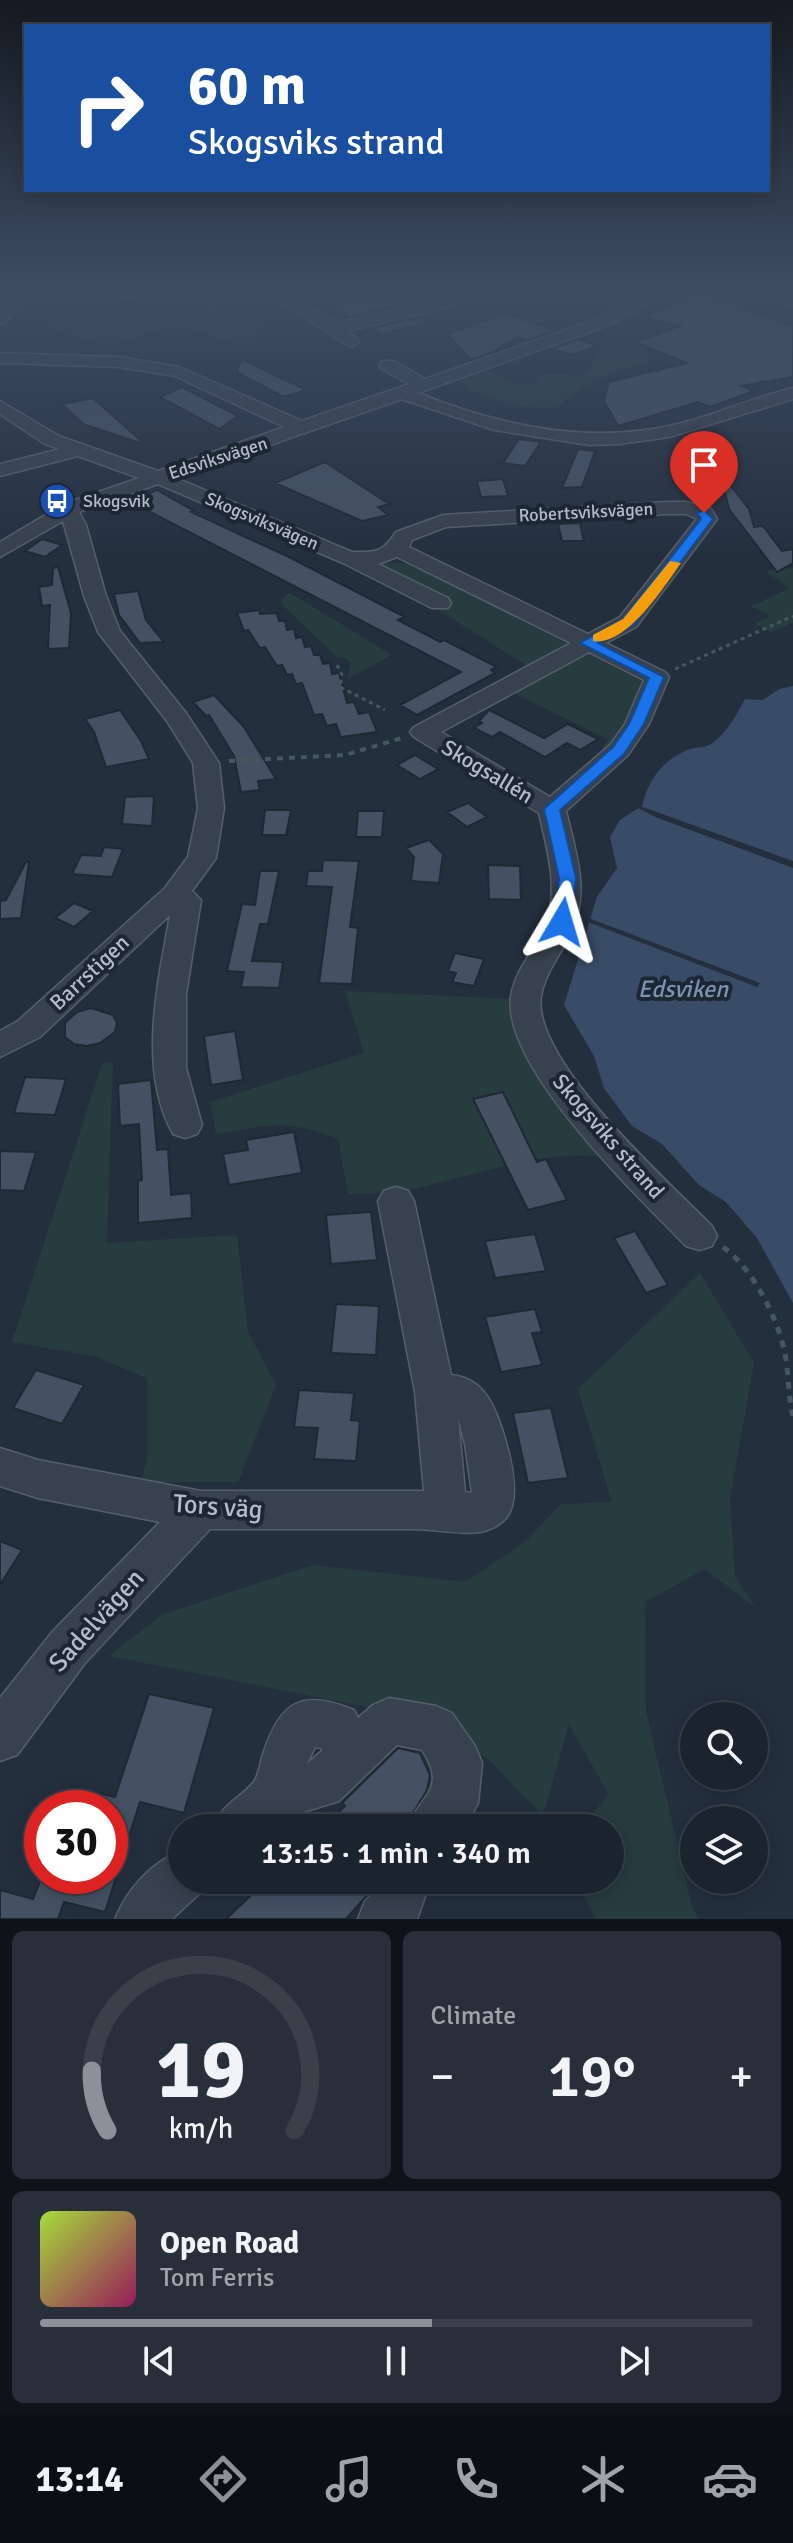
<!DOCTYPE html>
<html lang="en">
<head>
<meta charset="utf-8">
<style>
  :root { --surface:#1b232e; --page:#282f3a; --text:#f1f3f6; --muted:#a0a4aa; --line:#39404a; --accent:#8c9099 }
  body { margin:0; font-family:Signika,sans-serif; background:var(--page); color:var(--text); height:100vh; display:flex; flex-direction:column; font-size:30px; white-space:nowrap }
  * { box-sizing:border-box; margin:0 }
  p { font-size:26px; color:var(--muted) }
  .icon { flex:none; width:44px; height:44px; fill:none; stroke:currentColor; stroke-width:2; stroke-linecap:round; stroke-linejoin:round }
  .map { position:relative; height:1919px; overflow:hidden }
  .sheet { display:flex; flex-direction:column; gap:12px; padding:12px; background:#0f1319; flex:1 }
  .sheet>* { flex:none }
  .banner { position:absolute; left:24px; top:24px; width:746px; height:168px; border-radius:0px; box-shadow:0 4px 20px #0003,0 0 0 2px var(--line); background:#1a4fa0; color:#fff; overflow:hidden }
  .controls { position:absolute; left:680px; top:1702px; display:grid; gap:16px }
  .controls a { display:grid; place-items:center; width:88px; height:88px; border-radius:50%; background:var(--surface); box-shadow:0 4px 20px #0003,0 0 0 2px var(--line); font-size:40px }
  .speed { position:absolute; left:24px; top:1790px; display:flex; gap:16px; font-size:40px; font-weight:700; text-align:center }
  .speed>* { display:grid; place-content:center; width:104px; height:104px; border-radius:50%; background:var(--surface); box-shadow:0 4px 20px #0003,0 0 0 2px var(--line); line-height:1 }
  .speed .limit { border:12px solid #d22; background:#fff; color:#111 }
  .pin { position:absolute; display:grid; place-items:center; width:68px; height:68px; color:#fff; margin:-82px -34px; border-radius:50% 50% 50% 0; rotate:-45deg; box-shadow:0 0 8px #0007 }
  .pin .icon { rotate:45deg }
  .me { position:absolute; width:88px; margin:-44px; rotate:7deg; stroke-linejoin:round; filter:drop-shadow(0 0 6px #0008) }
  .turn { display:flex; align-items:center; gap:28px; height:168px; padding:0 32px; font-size:36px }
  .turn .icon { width:104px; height:104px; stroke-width:2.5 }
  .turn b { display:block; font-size:56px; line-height:68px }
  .big { font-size:60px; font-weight:600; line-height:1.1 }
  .sheet .tile { flex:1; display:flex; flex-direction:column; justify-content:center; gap:12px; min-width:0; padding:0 28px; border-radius:12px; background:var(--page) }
  .sheet .dial { align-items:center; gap:0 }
  .dial svg { height:208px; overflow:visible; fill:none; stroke:var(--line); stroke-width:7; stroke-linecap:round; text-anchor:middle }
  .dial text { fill:var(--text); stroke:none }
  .song { display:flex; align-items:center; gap:24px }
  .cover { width:96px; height:96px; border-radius:12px; background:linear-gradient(135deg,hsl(80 70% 55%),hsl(330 70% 35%)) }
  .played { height:8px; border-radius:4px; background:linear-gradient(90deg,var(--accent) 55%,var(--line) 55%) }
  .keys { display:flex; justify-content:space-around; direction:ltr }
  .heat { display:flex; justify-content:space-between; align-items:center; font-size:44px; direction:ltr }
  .sheet .tiles { flex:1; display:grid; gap:12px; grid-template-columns:1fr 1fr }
  .tile:last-child { grid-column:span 2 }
  .trip { position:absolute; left:168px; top:1814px; width:456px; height:80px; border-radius:40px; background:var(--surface); box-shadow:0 4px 20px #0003,0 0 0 2px var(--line); font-weight:600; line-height:80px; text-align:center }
  .menu { display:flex; height:128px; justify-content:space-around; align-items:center; background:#0b0e12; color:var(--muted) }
  .menu .icon { width:56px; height:56px }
  .menu .current { color:var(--accent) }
  .menu b { font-size:36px; color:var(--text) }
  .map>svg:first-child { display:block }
  .green { fill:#263c3f }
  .water { fill:#394c67 }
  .pier { fill:#242f3e }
  .building { fill:#455162; stroke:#1f2835; stroke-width:2 }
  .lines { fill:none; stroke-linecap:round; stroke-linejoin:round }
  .minor-casing { stroke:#565f6c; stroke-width:3 }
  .path-far2 { stroke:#44595c; stroke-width:3; stroke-dasharray:4 4; stroke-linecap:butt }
  .path-far1 { stroke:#44595c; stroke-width:4; stroke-dasharray:6 6; stroke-linecap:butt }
  .path { stroke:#44595c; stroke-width:5; stroke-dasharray:7 7; stroke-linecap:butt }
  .minor { fill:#38414e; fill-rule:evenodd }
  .route { fill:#1a73e8; stroke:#114b97; stroke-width:2 }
  .slow { fill:#f59e0b }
  .labels { text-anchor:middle; stroke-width:8; stroke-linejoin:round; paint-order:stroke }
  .far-street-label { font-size:18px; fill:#b4bcc9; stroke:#1d2633 }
  .far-poi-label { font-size:18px; fill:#b4bcc9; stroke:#1d2633; text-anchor:start }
  .street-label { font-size:22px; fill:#b4bcc9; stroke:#1d2633 }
  .water-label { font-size:24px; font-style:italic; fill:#7c92b1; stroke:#1d2633 }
  .near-street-label { font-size:26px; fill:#b4bcc9; stroke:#1d2633 }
</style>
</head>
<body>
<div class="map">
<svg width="793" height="1919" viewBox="0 0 793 1919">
  <rect width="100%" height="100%" fill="#242f3e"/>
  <path class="green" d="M208 307 241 313 263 326 248 343C219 346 204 329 177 328 159 328 146 335 129 340 105 348 73 339 52 327V321L75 317 116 319 156 308 183 312Z
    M626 346 646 354 649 361C612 373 587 381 557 407 522 411 484 400 456 380L484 370 513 383 534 385 542 373 580 375 589 372 596 356Z
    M368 562 403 563 428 571 566 640 567 647 529 667 435 608 445 603Z
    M793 568V623L771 632 754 624 770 616 751 606 790 588 765 571Z
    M290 593 392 655 347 679 351 663 345 658 337 657 282 605 281 599Z
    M585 651 644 678 647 684 613 744 607 749 602 747 609 740 510 691Z
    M345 991 510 999 535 1072 620 1162C564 1140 463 1180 403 1191 385 1194 366 1193 348 1194L338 1139C287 1119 268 1125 216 1134L210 1102 364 1053Z
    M113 1062 107 1243 237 1235 248 1332 276 1385 238 1482H141L147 1459V1378L94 1356 12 1342 102 1064Z
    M700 1273 754 1363 730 1499 735 1576 756 1608 705 1569 645 1602 646 1711 692 1907 699 1919H596L576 1880H610V1828H579L609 1795 569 1724 543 1816 490 1761 433 1720 109 1656 161 1615 313 1565 465 1582 525 1542 561 1504 612 1502 578 1389Z"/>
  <path class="water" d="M793 686V1303L757 1238 726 1202 699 1185 662 1144 632 1126 604 1088 594 1056 564 1005 597 897 617 868 610 837 620 820 642 806C649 779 661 762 687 750 695 747 704 748 711 744 726 735 737 714 745 699L763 700 779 689Z"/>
  <path class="pier" d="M640 806 793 861V868L655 817 638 808Z
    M586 917 760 983 757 987 585 921Z"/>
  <path class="building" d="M693 291 750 304 741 308 793 326V377L742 386 754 391 710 407 698 402 618 426 604 401 609 382 687 363 635 342 681 326 647 318Z
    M376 296 397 306 349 317 328 308Z
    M505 313 555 331 528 340 517 337 493 352 471 360 447 334Z
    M419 317 429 322 383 334 372 328Z
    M579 339 598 346 571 355 552 349Z
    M242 359 306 390 284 397 236 372Z
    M182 387 186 389 238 416 219 429 160 397Z
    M93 398 146 445 83 424 62 404Z
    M519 439 541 442 525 466 503 463Z
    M578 449 595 451 582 487 562 488Z
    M325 462 389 504 378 507 388 515 362 521 275 483Z
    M720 472 749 509 754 527 763 526 782 551 793 549V563L777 572 729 509Z
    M503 479 508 496 481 497 477 481Z
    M157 490 194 511 191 512 287 556 405 617 398 620 440 642 444 640 497 667 491 670 495 673 417 715 400 705 461 672 129 501Z
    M580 523 584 541H562L558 524Z
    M42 539 62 545 45 557 25 551Z
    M58 567 71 613 69 648 48 649 50 605 42 606 39 587 52 585 53 568Z
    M138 591 146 620 164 642 140 643 119 615 114 594Z
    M259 610 260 614 277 613 279 621H285L287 630 294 629 296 638 302 637 305 647 311 646 314 655H320L323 664 330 663 332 674 339 673 347 703 354 702 359 714 369 712 377 732 341 737 336 724 327 726 322 714 314 715 302 683 296 684 292 674 287 675 282 665 277 666 265 647 260 648 248 630 244 631 237 613Z
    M214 695 244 727 276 779 258 781 260 790 241 792 234 756 209 715 206 716 193 702Z
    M120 710 141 741 149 759 106 767 94 732 85 719Z
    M489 710 544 738 568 724 598 739 580 750 567 743 545 757 500 732 492 737 474 728 482 723 479 721Z
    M415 755 438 769 420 779 397 765Z
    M154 796 152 826 122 824 125 797Z
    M468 803 487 817 467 827 447 812Z
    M265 810H291L286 835H262Z
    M358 811H384L382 837H356Z
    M429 840 443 854 439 883 411 881 414 857 406 848Z
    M104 847 123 849 112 877 72 874 81 855 101 856Z
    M323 860 359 861 350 927 358 928 352 984 319 983 332 887 306 886 308 871H322Z
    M26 862H29L21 918 0 919V901L6 900Z
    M488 865 520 866 521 900 489 899Z
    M260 871H279L268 924H260L252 961 283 962 279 988 241 987 244 972 227 971 242 904 255 905Z
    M74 903 93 911 74 927 55 918Z
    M455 953 484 959 474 986 452 982 456 973 448 971Z
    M91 1008 113 1015 117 1023 115 1032 100 1043 87 1046 74 1044 65 1037V1023L77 1012Z
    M235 1031 243 1080 211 1085 204 1036Z
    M25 1077 66 1079 55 1115 14 1113Z
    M151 1080 157 1150 168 1149 171 1195 191 1193 192 1218 138 1223V1181L142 1180 139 1124 120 1126 118 1084Z
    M503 1092 537 1162 546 1159 567 1200 528 1210 473 1099Z
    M294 1132 302 1173 229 1185 223 1154 248 1150 246 1140Z
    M0 1151 36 1152 24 1191 0 1190Z
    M371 1212 377 1260 331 1264 326 1215Z
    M635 1231 668 1285 646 1293 614 1238Z
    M535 1234 546 1271 495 1278 485 1241Z
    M336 1304 379 1306 376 1355 331 1353Z
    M535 1309 542 1332 532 1333 542 1365 501 1372 485 1317Z
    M36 1370 84 1385 62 1424 13 1408Z
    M299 1390 354 1393 351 1420 360 1421 356 1461 314 1459 318 1428 294 1427Z
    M551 1408 568 1478 528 1483 513 1413Z
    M0 1541 22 1550 0 1585Z
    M149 1694 214 1708 184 1813 140 1802 105 1912 64 1902 58 1919H0V1890L33 1899 42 1876H110V1808H65L72 1787 115 1797Z
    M398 1748 420 1753 430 1775 427 1790 404 1828H322L345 1806 342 1803Z
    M267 1880H362L371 1891 346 1919H226Z"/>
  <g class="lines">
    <defs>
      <path id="minor" d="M12 290H196L188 295 26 299 6 322 0 324V310L9 301Z
        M261 290H280L338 323 436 300 462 290H483L447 307 348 331 359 342 351 347Z
        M654 290H673L612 324 418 393C502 427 593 446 682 423 720 413 755 397 793 388V399L669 437 620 444 589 445 494 430 402 399 176 478 352 552C377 552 382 553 396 532L443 515 667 502H687L711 509 717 519 636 627 606 643 665 672 669 677 649 724 628 755 566 811C576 853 591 894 570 935 560 955 545 973 541 996 531 1060 668 1181 712 1226L717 1236 712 1246 699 1250 686 1246C640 1198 494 1061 512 991 517 969 533 952 542 932 561 893 548 853 539 813L414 737 410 732 414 727 571 643 397 557 378 564 448 598 451 603 448 608H432L343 563 158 484 79 512 86 525 106 596 120 631 186 713 219 763 224 808 216 858 192 891 201 900 186 994V1068L202 1125 197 1134 185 1138 173 1134C137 1069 158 983 170 915L40 1037 0 1057V1031L18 1021 165 888 188 857 198 808 193 763 167 721 98 632 84 596 63 521 0 557V542L64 504 139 478 78 456 0 476V464L60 449 45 444 0 414V401L59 436 158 471 284 427 175 376 119 367 0 363V353L119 357 179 367 302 421 409 384 382 369 379 365 382 361H394L425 379 600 318ZM667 514H686L697 519 620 617 588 634 409 547 412 540 446 527ZM589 652 644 680 625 724 610 745 550 797 441 732Z
        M745 290H769L793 297V307Z
        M396 1187 408 1191 414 1201 451 1375C482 1378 493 1402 502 1429 509 1451 523 1498 506 1518 500 1525 489 1531 480 1532 459 1535 434 1529 413 1529 345 1529 278 1529 210 1529L85 1663 17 1755 0 1761V1698L53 1631 160 1522 38 1498 0 1486V1448L38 1460 201 1491H424L415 1392 378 1201 384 1191ZM458 1418 465 1444 472 1493 465 1492Z
        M389 1698 436 1706 452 1713 475 1746 482 1763 478 1803 464 1828H407C421 1793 448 1790 422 1750L397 1745 339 1801 287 1817 274 1828H213C224 1802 236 1802 253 1783 259 1776 260 1763 263 1754 280 1702 301 1688 354 1710L358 1718 373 1705ZM315 1747 321 1748 322 1751 307 1764Z
        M182 1850V1880H205L200 1893 172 1919H115C128 1888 151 1863 182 1850Z
        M381 1880H431L417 1919H358L365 1901 379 1888Z"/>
    </defs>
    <use href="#minor" class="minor-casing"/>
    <path class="path-far2" d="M337 665 342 675 340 687 385 710
      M675 669 793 616"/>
    <path class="path-far1" d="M229 761 345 755 402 738"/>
    <path class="path" d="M723 1247C753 1269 778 1318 785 1354 789 1375 788 1395 793 1416"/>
    <use href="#minor" class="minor"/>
  </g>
  <linearGradient id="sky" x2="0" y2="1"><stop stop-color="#141a22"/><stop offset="0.52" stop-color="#3f4d63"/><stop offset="1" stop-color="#3f4d63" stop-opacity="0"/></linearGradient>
  <rect width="793" height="558" fill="url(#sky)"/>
  <path class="route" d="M704 510 713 519 633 625 598 643 664 677 644 724 624 754 560 810 576 878 571 922 562 928 556 926 553 922 559 878 544 809 613 747 629 724 649 678 580 643 623 619 701 519 697 513Z"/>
  <path class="slow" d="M670 561 681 563C663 588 627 646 593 641V635L623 619Z"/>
  <defs>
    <symbol id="bus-disc" viewBox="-11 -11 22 22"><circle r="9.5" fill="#1a4fb4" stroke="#1d2633"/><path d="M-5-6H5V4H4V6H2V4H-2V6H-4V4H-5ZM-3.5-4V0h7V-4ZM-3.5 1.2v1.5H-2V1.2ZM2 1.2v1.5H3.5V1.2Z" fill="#fff"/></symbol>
  </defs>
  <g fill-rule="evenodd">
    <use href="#bus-disc" x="37" y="481" width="40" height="40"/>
  </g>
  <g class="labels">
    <g class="far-street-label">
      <text transform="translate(218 458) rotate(-18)" y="6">Edsviksvägen</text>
      <text transform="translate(586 512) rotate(-3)" y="6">Robertsviksvägen</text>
      <text transform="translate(262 521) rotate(23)" y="6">Skogsviksvägen</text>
    </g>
    <g class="far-poi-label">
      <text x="83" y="507">Skogsvik</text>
    </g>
    <g class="street-label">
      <text transform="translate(488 771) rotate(31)" y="8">Skogsallén</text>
      <text transform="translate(89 972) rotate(-43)" y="8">Barrstigen</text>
      <text transform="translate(609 1136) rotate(49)" y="8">Skogsviks strand</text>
    </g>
    <g class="water-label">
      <text x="683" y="997">Edsviken</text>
    </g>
    <g class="near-street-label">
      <text transform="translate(218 1506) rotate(4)" y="9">Tors väg</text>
      <text transform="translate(96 1620) rotate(-48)" y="9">Sadelvägen</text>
    </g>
  </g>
</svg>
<div class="controls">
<a><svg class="icon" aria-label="search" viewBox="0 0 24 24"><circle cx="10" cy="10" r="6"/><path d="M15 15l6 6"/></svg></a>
<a><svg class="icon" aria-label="layers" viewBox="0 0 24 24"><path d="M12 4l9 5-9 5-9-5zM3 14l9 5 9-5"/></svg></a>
</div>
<div class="speed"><div class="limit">30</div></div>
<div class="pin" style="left:704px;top:513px;background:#d93025"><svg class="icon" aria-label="arrive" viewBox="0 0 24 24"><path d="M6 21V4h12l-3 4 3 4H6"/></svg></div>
<svg class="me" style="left:562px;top:922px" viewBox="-20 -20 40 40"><path d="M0-17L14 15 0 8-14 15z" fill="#1a73e8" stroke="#fff" stroke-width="4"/></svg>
<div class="trip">13:15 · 1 min · 340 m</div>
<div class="banner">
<div class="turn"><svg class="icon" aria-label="right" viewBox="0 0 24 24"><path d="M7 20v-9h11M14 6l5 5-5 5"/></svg><div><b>60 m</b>Skogsviks strand</div></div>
</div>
</div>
<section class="sheet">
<div class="tiles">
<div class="tile dial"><svg viewBox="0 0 100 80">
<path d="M14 69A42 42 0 1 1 86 69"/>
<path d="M14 69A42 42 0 0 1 8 46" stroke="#8c9099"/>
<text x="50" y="56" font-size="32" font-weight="700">19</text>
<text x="50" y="72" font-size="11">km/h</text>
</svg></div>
<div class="tile"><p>Climate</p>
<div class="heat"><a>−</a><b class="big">19°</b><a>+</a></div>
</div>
<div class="tile">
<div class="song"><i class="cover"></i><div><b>Open Road</b><p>Tom Ferris</p></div></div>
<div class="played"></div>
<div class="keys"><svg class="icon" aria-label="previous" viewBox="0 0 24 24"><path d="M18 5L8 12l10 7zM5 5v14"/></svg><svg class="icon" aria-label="pause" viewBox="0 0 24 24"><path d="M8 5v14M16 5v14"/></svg><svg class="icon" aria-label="next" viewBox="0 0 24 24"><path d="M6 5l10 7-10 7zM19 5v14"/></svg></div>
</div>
</div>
</section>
<nav class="menu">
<b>13:14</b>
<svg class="icon current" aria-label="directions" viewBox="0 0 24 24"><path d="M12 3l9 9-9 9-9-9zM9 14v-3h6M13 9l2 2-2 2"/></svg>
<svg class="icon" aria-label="music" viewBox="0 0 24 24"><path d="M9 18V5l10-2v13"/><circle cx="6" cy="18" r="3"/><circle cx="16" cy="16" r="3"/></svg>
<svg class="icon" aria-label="phone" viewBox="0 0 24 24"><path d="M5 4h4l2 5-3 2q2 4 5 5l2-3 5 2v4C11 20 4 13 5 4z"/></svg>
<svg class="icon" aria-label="climate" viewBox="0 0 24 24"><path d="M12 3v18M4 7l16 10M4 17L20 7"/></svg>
<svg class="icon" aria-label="car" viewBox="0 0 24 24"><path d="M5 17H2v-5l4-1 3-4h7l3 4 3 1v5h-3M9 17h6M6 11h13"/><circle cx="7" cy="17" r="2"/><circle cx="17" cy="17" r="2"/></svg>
</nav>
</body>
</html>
